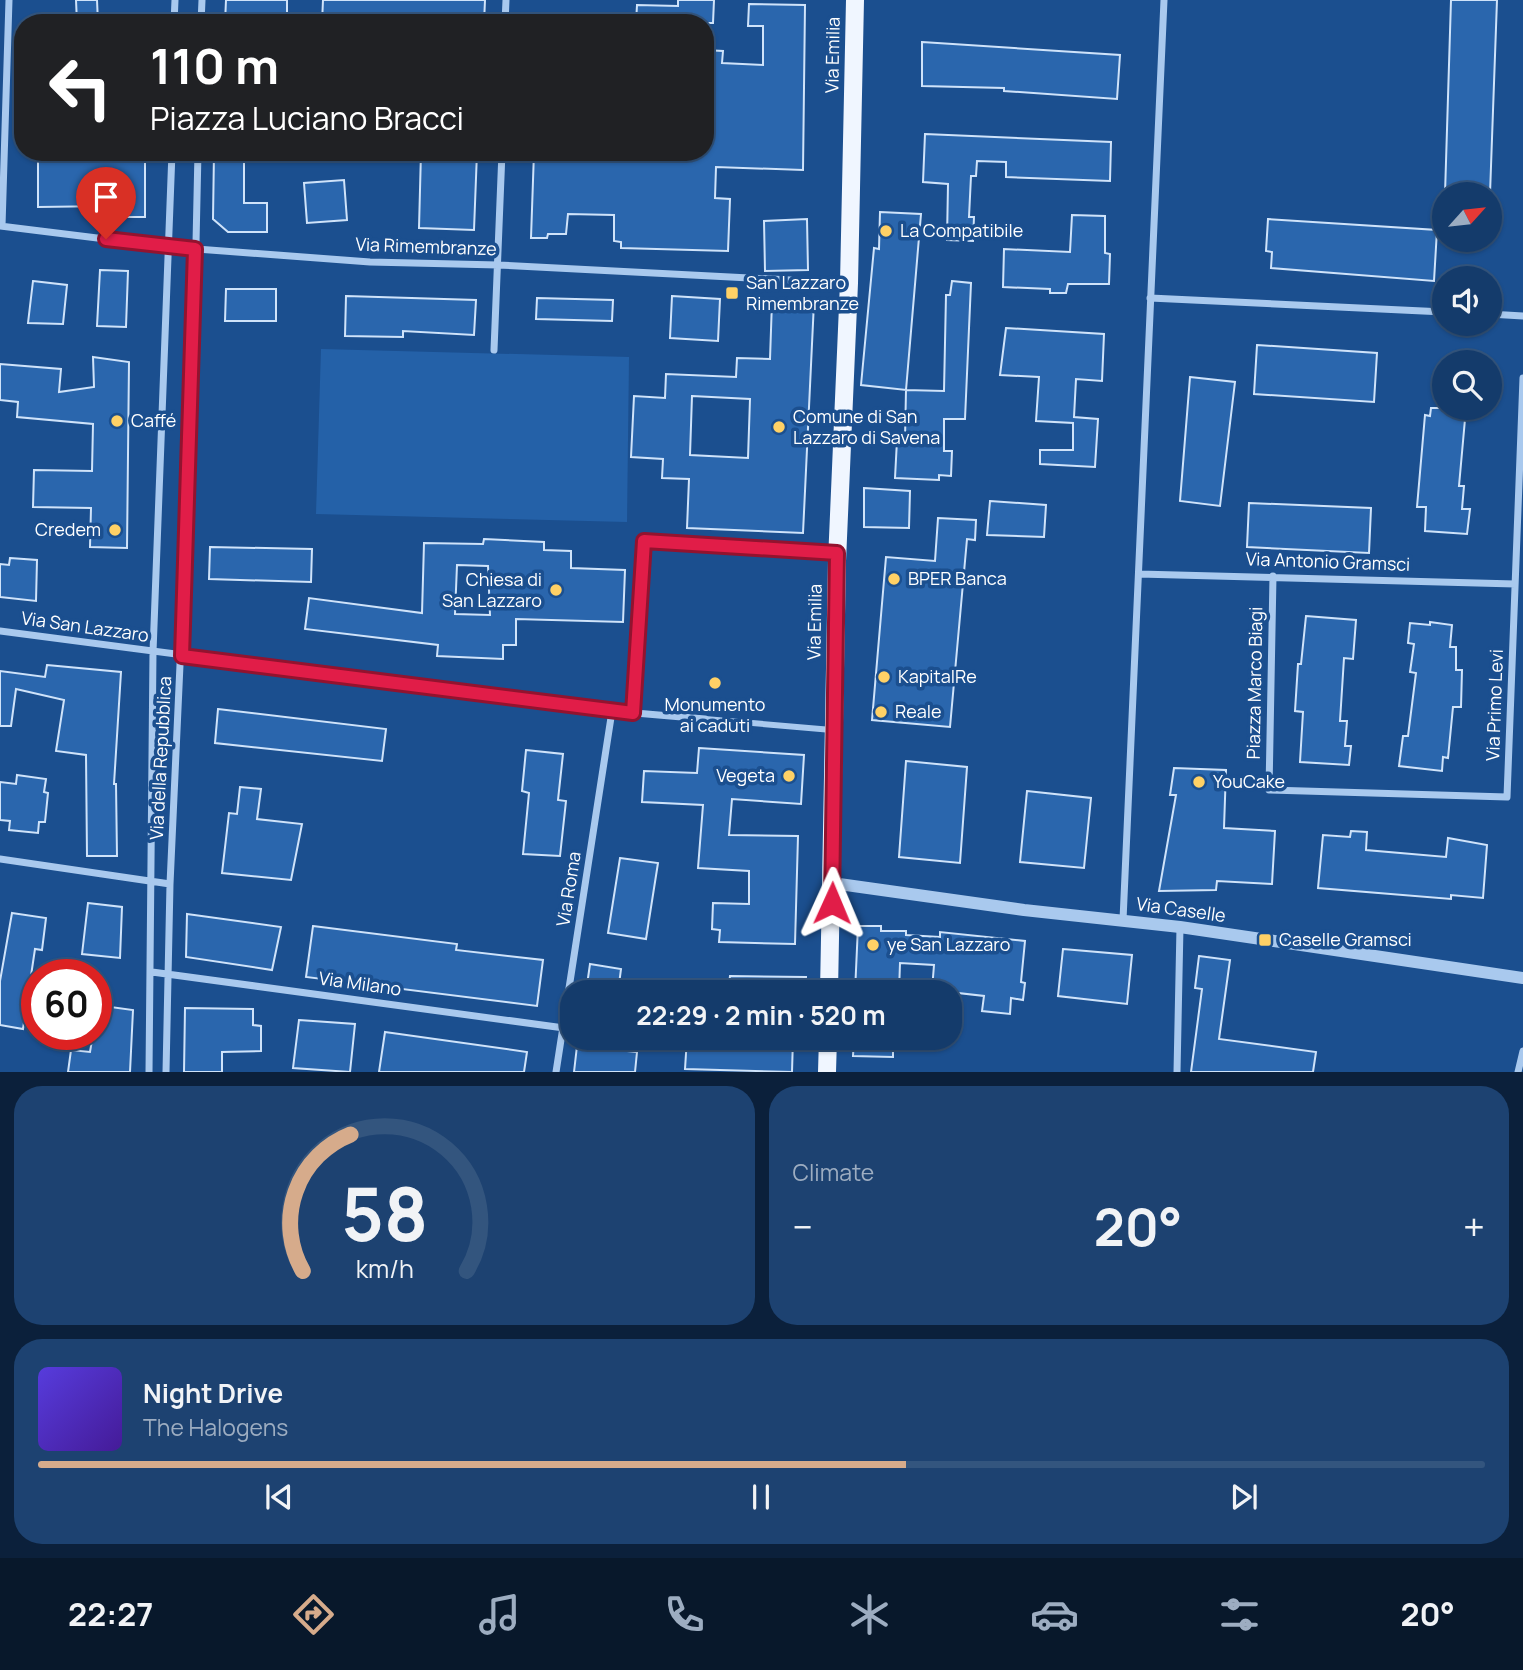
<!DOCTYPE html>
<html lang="en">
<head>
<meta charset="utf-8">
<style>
  :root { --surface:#143b6b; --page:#1d4271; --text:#f1f3f6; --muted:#9dadc1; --line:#33557e; --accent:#d6ab8b }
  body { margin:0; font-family:Manrope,sans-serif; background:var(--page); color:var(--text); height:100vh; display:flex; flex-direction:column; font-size:26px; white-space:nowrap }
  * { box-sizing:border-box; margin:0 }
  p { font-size:23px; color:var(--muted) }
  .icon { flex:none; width:38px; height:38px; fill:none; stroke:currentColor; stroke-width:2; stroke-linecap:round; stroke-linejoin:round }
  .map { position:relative; height:1072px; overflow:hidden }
  .drawer { display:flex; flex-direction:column; gap:14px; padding:14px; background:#0b203b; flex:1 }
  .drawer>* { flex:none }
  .banner { position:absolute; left:14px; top:14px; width:700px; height:147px; border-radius:28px; box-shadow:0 2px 5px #0004,0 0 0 2px var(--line); background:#202124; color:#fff; overflow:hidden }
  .needle { width:46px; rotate:63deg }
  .controls { position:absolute; left:1432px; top:182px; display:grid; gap:14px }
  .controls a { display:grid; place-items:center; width:70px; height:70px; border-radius:50%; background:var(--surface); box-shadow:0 2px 5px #0004,0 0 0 2px var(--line); font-size:35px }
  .speed { position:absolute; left:21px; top:959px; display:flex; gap:14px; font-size:35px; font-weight:700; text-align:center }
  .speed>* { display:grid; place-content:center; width:91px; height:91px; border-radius:50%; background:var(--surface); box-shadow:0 2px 5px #0004,0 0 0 2px var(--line); line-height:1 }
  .speed .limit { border:10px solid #d22; background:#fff; color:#111 }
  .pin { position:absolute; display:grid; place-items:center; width:60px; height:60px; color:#fff; margin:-72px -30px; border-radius:50% 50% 50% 0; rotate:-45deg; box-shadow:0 0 7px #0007 }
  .pin .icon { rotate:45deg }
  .me { position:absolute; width:77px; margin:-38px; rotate:1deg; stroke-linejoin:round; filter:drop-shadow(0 0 5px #0008) }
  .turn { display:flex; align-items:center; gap:24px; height:147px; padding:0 21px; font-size:32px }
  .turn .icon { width:91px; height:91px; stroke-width:2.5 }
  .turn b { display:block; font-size:49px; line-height:60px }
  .big { font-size:52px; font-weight:700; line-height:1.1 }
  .drawer .card { flex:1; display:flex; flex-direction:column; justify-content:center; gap:10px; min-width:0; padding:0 24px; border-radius:28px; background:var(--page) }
  .drawer .dial { align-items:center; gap:0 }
  .dial svg { height:182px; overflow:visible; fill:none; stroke:var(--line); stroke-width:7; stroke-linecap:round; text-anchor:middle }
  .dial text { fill:var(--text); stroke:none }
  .song { display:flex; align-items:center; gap:21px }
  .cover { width:84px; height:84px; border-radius:10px; background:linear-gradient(135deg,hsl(250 70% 55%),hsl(260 70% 35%)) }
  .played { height:7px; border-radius:4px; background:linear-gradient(90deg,var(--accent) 60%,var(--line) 60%) }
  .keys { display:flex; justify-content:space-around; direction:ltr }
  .heat { display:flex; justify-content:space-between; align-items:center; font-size:38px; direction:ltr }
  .drawer .tiles { flex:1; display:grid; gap:14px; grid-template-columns:1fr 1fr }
  .card:last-child { grid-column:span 2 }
  .trip { position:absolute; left:560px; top:980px; width:402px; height:70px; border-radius:28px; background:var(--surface); box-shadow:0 2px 5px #0004,0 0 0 2px var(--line); font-weight:700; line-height:70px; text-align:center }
  .menu { display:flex; height:112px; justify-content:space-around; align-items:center; background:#08182b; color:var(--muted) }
  .menu .icon { width:49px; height:49px }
  .menu .current { color:var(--accent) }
  .menu b { font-size:32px; color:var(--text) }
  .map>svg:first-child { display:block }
  .green { fill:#2461a8 }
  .building { fill:#2a66ad; stroke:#cfe3fa; stroke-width:2; fill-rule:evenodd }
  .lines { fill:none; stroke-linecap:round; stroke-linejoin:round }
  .pedestrian { stroke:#a9c9ee; stroke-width:6 }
  .minor { stroke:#a9c9ee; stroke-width:7 }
  .tertiary { stroke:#a9c9ee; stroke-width:12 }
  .primary { stroke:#f0f6ff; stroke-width:18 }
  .route-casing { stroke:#92132f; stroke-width:18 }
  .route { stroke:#e11d48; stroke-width:12 }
  .poi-dot { fill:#ffd166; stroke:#1b4f8f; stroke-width:2.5 }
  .labels { text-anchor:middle; stroke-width:7; stroke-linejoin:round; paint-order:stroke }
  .street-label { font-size:18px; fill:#fff; stroke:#1b4f8f }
  .poi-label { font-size:18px; fill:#fff; stroke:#1b4f8f; text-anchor:start }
</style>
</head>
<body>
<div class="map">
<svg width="1523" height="1072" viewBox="0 0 1523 1072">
  <rect width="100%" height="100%" fill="#1b4f8f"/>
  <path class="green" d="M321 349 629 357 627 522 316 514Z"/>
  <path class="building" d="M76 0H97L98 23H77Z
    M226 0H287V23H225Z
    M323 0H485L484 23H322Z
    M678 0H714L713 23H636L637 5 678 6Z
    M1451 0H1497L1490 194H1445Z
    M749 4 805 5 803 170 716 167 715 198 730 199 728 251 621 248V242L614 241V215L568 214 566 234H548L547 238H531L534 152H705V50L723 51 722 63 763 65V26H748Z
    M922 42 1120 55 1117 99 1004 91V88L922 86Z
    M925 134 1111 142 1110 181 1006 177V162L977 161 976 176H971L969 217H974L973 241 947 240 948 184 923 182Z
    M38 152 145 155V217H109V206L38 207Z
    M214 152H244V203H267V232H228L213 219Z
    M421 152H477L474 230 419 228Z
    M344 180 347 220 307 223 304 183Z
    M880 212 921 214 906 390 861 385 874 248 879 249Z
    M1072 215 1105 216V253L1110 254 1109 284H1068L1066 293H1050V289L1003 287 1004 249 1070 252Z
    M807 219 808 270 765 271 764 221Z
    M1268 219 1437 230 1434 281 1271 268 1272 252 1266 251Z
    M100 270 128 271 126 327 97 326Z
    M33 281 67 285 63 324 28 323Z
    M952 281 971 283 965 419H944V451H952L951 476 939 475V480L895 478 897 440H905L906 390 944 391 946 295H950Z
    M226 289H276V321H225Z
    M346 296 476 300 474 335 403 331V337L345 336Z
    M672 296 720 299 718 341 670 338Z
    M537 298 613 300 612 321 536 319Z
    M772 301 814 302 803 533 687 528 689 479 662 478 663 459 631 457 634 396 665 398 666 374 736 377 737 358 770 359ZM692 396 750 399 748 458 690 455Z
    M1006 328 1104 334 1102 381 1076 379 1074 417 1098 419 1095 467 1040 464V450H1073V423L1036 421 1039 377 1000 375Z
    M1257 345 1377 353 1374 402 1254 394Z
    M93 357 129 362 127 548 90 547 91 508 33 507 34 470 92 471 93 424 17 417 18 402 0 400V364L61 369 59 392 94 387Z
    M1190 377 1235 382 1220 506 1180 501Z
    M1431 408H1466L1459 486H1464L1462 509H1470L1467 534 1425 531 1426 507H1417L1425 415 1430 416Z
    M864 488 910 491 909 528 864 527Z
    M990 501 1046 505 1044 537 987 535Z
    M1249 503 1371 508 1369 553 1247 547Z
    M938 518 976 520 975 540 967 539 950 727 872 720 886 557 935 561Z
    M484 539 544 542V550L571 551V568L625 570 623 622 516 619V645H503V659L437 656 438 645 305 629 309 598 422 613 424 543 483 544ZM457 565 488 566 490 615 455 614Z
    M210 547 312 549 311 582 209 579Z
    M10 558 37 560 36 601 0 597V564L9 565Z
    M1306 616 1356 620 1353 659 1344 658 1340 721H1347L1345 746H1351L1349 765 1300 762 1303 712 1295 711 1298 664H1301Z
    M1430 622 1452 625 1450 647H1456V670H1462L1461 707H1453L1448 758 1443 757 1442 771 1399 766 1403 736H1408L1416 673 1410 672 1414 644 1408 643 1410 623 1430 625Z
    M47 665 121 672 114 784H116L117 856H87L86 755 56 751 64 700 16 689 11 726H0V671L45 677Z
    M218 709 386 729 382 761 215 743Z
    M699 748 804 755 801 804 732 799 729 835 798 836 795 944 719 942 720 930 712 929 713 903 749 904V871L698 868 703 805 642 802 644 771 697 773Z
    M526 750 563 754 558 800 566 801 560 856 523 854 529 793 522 791Z
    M906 761 967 767 960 863 899 857Z
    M1174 768 1226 770 1224 828 1275 831 1272 884 1217 881 1216 890 1159 891 1176 795H1170Z
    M17 775 46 779 44 792 48 793 45 822H39L38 833 9 830 10 821 0 820V782L16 784Z
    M240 787 261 789 257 819 302 824 291 880 222 873 229 813 237 814Z
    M1027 791 1091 798 1084 868 1020 862Z
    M1351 831 1367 832 1366 850 1446 857 1448 838 1487 845 1483 898 1451 895V899L1318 888 1323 835 1350 837Z
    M620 858 658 863 646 939 608 933Z
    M88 903 122 907 120 958 82 954Z
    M12 913 46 918 42 950 35 949 23 1029 0 1025V981Z
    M187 914 281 927 272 970 186 957Z
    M313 926 457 944 456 950 543 960 537 1006 306 977Z
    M858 926H881V931H906V935L940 937V932L1025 941 1021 982 1025 983 1023 1000 1011 998 1010 1014 982 1011 984 996 932 990 934 965 900 963 899 992H855Z
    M1063 949 1132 955 1127 1004 1058 996Z
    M1199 956 1230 960 1219 1039 1316 1052 1313 1072H1191L1202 989 1195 988Z
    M590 964 621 969 618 992H586Z
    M730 976 806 977 805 992H728Z
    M96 1005 133 1010 130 1072H68L71 1050 90 1052 93 1034H96Z
    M185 1008 253 1009V1025L261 1026V1051L222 1052V1072H184Z
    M299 1020 355 1024 350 1072 293 1068Z
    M385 1032 527 1052 524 1072H379Z
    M687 1038H793L792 1072 685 1069Z
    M854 1038H893V1057L853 1056Z
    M577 1046 637 1052 635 1072H574Z"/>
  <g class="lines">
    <path class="pedestrian" d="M705 719 832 730"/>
    <path class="minor" d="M174 23 175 0
      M201 23 202 0
      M505 23 506 0
      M0 226 170 247 370 262 498 265 847 283
      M2 226 9 0
      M1150 298 1444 312
      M1489 314 1523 316
      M494 350 502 152
      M1139 574 1515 584
      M1273 576 1269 790 1507 797 1523 378
      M0 631 612 711 705 719
      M633 713 644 541 837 553
      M0 859 170 884
      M1123 920 1164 0
      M152 972 564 1028
      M149 1072 153 652 172 152
      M166 1072 170 884 193 380 198 152
      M556 1072 612 711
      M1177 1072 1180 927
      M1518 1072 1523 1051"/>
    <path class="tertiary" d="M832 883 1024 910 1180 927 1523 978"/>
    <path class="primary" d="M829 992 837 561 849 283 855 0
      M827 1072 828 1038"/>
  </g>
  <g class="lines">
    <defs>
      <path id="route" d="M106 239 195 249 182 656 633 713 644 541 837 553 832 903"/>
    </defs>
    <use href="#route" class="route-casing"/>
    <use href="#route" class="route"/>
  </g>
  <g class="poi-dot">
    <circle cx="886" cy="231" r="7"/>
    <rect x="725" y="286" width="14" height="14" rx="3.5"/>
    <circle cx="117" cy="421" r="7"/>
    <circle cx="779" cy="427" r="7"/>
    <circle cx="115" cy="530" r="7"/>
    <circle cx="894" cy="579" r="7"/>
    <circle cx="556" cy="590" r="7"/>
    <circle cx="884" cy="677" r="7"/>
    <circle cx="715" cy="683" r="7"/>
    <circle cx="881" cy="712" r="7"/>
    <circle cx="789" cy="776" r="7"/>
    <circle cx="1199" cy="782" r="7"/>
    <rect x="1258" y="933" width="14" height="14" rx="3.5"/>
    <circle cx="873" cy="945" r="7"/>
  </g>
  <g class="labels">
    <g class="street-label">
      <text transform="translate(833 55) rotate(-89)" y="6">Via Emilia</text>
      <text transform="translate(426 247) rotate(2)" y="6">Via Rimembranze</text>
      <text transform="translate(1328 562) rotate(2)" y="6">Via Antonio Gramsci</text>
      <text transform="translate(815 622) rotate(-89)" y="6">Via Emilia</text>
      <text transform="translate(85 627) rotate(8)" y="6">Via San Lazzaro</text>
      <text transform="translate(1255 683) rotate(-89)" y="6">Piazza Marco Biagi</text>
      <text transform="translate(1495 705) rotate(-88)" y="6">Via Primo Levi</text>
      <text transform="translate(161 758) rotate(-87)" y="6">Via della Repubblica</text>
      <text transform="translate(569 889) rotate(-81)" y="6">Via Roma</text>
      <text transform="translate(1181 910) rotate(8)" y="6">Via Caselle</text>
      <text transform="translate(360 984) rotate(8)" y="6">Via Milano</text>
    </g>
    <g class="poi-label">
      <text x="900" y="237">La Compatibile</text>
      <text x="746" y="289">San Lazzaro<tspan x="746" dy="21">Rimembranze</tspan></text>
      <text x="793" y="423">Comune di San<tspan x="793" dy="21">Lazzaro di Savena</tspan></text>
      <text x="131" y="427">Caffé</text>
      <text x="101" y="536" text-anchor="end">Credem</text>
      <text x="908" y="585">BPER Banca</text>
      <text x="542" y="586" text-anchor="end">Chiesa di<tspan x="542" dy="21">San Lazzaro</tspan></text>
      <text x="898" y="683">KapitalRe</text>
      <text x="715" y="711" text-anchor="middle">Monumento<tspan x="715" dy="21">ai caduti</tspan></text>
      <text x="895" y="718">Reale</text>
      <text x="775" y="782" text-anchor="end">Vegeta</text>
      <text x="1213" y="788">YouCake</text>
      <text x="1279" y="946">Caselle Gramsci</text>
      <text x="887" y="951">ye San Lazzaro</text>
    </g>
  </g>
</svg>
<div class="controls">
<a><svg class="needle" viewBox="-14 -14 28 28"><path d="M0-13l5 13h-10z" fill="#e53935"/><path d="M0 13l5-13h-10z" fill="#9dadc1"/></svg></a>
<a><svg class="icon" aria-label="sound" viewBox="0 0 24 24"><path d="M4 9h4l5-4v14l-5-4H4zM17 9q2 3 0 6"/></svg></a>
<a><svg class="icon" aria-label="search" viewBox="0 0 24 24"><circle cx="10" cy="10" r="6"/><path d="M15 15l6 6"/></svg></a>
</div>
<div class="speed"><div class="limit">60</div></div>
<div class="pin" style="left:106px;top:239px;background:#d93025"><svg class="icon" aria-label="arrive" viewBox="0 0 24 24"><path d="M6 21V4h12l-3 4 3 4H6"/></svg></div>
<svg class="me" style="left:832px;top:903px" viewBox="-20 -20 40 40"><path d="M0-17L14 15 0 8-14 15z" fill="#e11d48" stroke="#fff" stroke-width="4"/></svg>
<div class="trip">22:29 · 2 min · 520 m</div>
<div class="banner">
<div class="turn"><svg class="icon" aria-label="left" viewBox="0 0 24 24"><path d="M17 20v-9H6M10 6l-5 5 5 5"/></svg><div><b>110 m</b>Piazza Luciano Bracci</div></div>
</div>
</div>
<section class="drawer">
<div class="tiles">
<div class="card dial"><svg viewBox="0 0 100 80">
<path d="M14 69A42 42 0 1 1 86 69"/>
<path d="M14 69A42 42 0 0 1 35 9" stroke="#d6ab8b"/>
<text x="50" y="56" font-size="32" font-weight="700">58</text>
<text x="50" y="72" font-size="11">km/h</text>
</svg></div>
<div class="card"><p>Climate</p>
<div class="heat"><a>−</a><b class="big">20°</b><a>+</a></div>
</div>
<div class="card">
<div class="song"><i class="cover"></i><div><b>Night Drive</b><p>The Halogens</p></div></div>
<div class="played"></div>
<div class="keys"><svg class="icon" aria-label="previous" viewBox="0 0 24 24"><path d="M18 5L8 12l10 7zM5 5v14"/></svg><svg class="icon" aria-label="pause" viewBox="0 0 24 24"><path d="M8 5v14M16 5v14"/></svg><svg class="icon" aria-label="next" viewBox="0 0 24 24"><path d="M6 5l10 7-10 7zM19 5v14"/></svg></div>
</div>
</div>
</section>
<nav class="menu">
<b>22:27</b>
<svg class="icon current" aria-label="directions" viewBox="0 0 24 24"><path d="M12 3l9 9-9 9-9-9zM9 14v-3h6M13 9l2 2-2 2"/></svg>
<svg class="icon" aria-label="music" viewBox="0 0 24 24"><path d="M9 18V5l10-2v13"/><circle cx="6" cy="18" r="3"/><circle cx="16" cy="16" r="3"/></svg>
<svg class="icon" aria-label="phone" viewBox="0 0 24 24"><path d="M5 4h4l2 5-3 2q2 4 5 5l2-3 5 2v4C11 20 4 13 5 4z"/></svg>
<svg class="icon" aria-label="climate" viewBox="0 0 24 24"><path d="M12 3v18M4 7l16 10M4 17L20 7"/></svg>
<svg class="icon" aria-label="car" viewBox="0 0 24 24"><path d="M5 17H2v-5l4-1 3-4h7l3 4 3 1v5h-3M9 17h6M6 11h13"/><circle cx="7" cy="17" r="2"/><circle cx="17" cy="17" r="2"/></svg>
<svg class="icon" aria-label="filters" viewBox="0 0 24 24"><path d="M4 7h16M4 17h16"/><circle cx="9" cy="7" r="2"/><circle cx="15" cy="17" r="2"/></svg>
<b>20°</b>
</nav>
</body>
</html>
